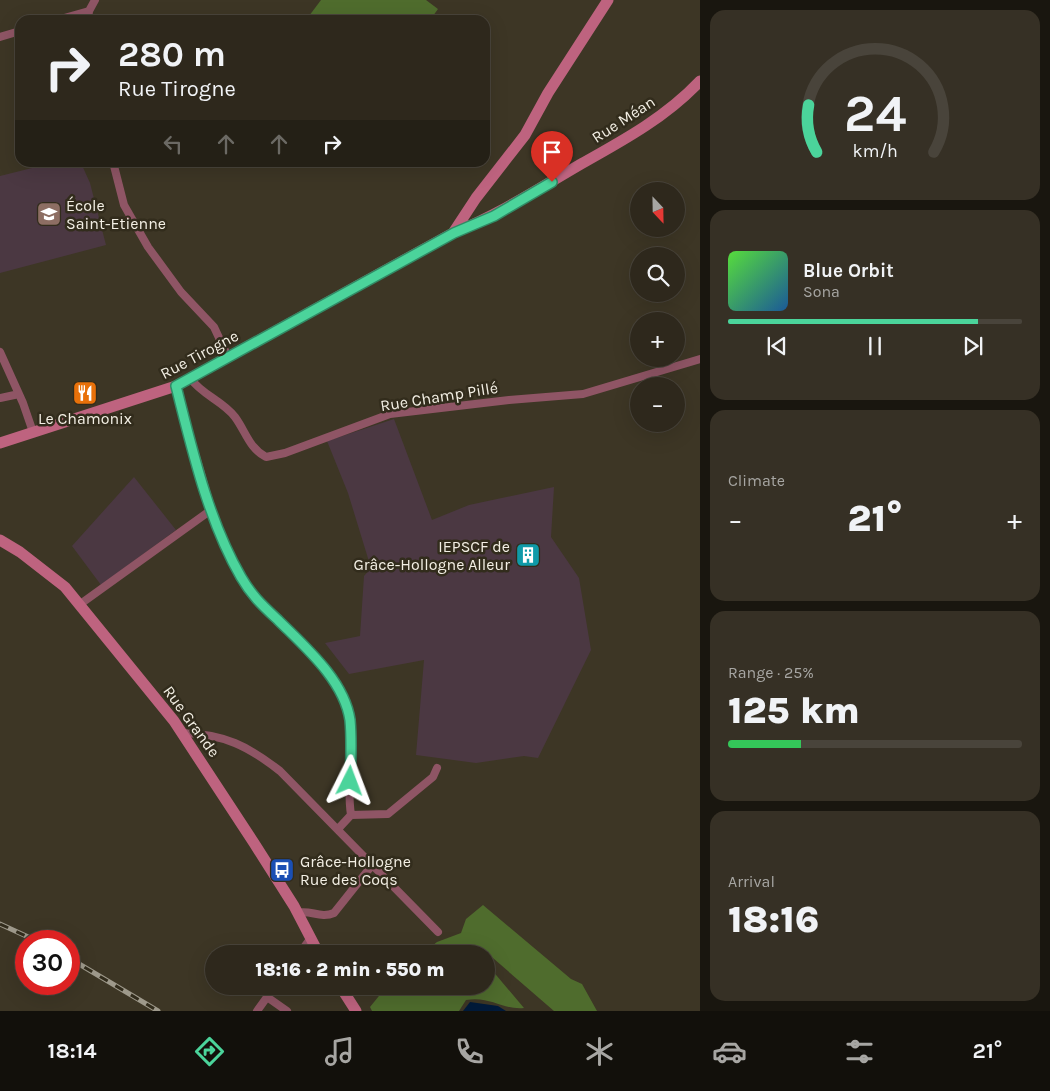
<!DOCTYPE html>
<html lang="en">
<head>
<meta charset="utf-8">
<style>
  :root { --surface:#2e281c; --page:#363025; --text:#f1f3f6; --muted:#a7a6a3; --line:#49443b; --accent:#4bd49b }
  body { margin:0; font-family:Karla,sans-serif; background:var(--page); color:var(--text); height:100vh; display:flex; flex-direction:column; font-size:19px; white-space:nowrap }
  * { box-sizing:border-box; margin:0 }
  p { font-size:16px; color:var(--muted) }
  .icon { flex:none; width:28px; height:28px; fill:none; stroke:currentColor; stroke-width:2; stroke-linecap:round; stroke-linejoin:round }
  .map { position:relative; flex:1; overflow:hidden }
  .sheet { display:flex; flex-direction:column; gap:10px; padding:10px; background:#19160f; width:350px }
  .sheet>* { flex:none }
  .guide { position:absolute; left:15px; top:15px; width:475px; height:152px; border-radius:15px; box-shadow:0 5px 20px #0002,0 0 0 1px var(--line); background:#2e281c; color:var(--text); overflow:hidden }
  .needle { width:32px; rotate:158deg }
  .fabs { position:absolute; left:630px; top:182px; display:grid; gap:10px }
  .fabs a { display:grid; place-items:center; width:55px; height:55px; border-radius:50%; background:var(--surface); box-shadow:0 5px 20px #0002,0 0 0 1px var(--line); font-size:25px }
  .speed { position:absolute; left:15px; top:930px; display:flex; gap:10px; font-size:25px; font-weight:700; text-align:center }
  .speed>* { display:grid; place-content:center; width:65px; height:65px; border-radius:50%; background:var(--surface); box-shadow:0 5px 20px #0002,0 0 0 1px var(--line); line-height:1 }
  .speed .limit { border:8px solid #d22; background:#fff; color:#111 }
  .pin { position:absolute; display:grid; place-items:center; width:42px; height:42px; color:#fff; margin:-51px -21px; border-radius:50% 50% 50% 0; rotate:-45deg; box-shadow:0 0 5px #0007 }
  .pin .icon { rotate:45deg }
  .me { position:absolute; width:55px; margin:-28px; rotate:3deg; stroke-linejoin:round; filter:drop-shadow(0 0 4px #0008) }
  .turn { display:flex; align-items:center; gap:18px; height:105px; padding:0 20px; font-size:22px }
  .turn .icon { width:65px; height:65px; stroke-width:2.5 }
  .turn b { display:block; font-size:35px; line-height:42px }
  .lanes { display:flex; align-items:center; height:48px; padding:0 20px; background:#0003; justify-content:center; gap:25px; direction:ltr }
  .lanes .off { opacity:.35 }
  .big { font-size:38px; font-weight:800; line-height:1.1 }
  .sheet .card { flex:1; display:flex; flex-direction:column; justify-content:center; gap:8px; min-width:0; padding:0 18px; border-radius:15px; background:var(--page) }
  .sheet .dial { align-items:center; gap:0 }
  .dial svg { height:130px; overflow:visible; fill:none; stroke:var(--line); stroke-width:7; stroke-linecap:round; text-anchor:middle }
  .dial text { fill:var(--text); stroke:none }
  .song { display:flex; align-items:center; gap:15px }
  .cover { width:60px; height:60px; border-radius:8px; background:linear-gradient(135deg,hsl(110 70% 55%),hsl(210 70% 35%)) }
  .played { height:5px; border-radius:2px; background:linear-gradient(90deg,var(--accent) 85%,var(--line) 85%) }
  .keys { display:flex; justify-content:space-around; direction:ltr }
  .heat { display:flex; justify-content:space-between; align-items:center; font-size:28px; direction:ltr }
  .charge { height:8px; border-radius:4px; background:linear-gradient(90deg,#34c759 25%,var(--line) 0) }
  .trip { position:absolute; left:205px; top:945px; width:290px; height:50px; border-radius:25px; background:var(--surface); box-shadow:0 5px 20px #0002,0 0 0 1px var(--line); font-weight:800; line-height:50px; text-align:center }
  .tabs { display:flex; height:80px; justify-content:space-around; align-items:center; background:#12100b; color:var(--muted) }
  .tabs .icon { width:35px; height:35px }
  .tabs .on { color:var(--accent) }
  .tabs b { font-size:22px; color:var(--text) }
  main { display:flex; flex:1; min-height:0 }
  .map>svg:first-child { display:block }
  .education { fill:#4b3842 }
  .green { fill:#4f6c2d }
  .water { fill:#011a3a }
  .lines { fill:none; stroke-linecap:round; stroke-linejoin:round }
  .street { stroke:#8f5565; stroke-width:8 }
  .secondary { stroke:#be637f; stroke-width:11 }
  .rail-casing { stroke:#9e998b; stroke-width:5 }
  .rail { stroke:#322c1c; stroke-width:3; stroke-dasharray:9; stroke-linecap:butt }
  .route-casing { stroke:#318a65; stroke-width:12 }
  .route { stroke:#4bd49b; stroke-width:9 }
  .labels { text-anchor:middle; stroke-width:5; stroke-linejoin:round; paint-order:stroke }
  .street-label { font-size:16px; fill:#f3efe4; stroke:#322c1c }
  .poi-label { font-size:16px; fill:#f3efe4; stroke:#322c1c; text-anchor:start }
</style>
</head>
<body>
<main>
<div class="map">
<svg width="700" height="1011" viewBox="0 0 700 1011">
  <rect width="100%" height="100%" fill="#3d3625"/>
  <path class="education" d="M52 163H81L90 183 106 245 0 273V176Z
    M394 419 432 520 469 505 554 487 551 537 579 578 591 650 538 758 524 756 476 763 416 755 424 660 349 674 325 643 360 636 364 576 371 568 348 493 327 441Z
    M134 477 176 530 101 585 72 546Z"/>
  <path class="green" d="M321 0H426L438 9 430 20H306Z
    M483 905 571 979 582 984 597 1011H554L479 946 475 950 478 954H422L437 942 461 933 466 919Z
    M486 963 524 1008C502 1010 491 996 466 1000L459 1011H372L370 1007 387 986H486Z"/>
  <path class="water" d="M470 1002 498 1006 506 1011H463Z"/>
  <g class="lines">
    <path class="street" d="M57 20 89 11
      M88 20 89 11 95 0
      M0 37 20 31
      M113 162 124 205 148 247 181 292 214 327 228 357
      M0 352 23 403 33 432
      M190 378C202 395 223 401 235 417 246 432 249 448 266 457L285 453 390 414 509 400 583 394 700 359
      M176 386C182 412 190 438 198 463 210 505 226 566 255 599 283 631 327 657 343 698 358 736 345 776 351 815L338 829
      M0 398 19 394
      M79 605 211 510
      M183 733C224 734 248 746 280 771L438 932
      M351 815 388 814 433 777 437 768
      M297 913C310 909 320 919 334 913L373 864
      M299 954 310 939
      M267 997 287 1011
      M257 1011 275 986"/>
    <path class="secondary" d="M453 233 476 198 525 135 548 93 608 0
      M0 443 176 386 453 233C500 214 538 189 581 164 624 140 666 117 700 81
      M0 540 20 552 65 587 174 721 254 843 294 906 319 954
      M340 986 356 1011"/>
    <defs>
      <path id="rail" d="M0 924 37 941
        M69 958 158 1011"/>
    </defs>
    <use href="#rail" class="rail-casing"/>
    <use href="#rail" class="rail"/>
  </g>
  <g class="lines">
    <defs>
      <path id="route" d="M350 781C351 761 352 741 350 720 344 680 305 647 278 620 262 605 252 596 241 577 208 520 192 449 176 386L454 233 494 216 552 182"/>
    </defs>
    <use href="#route" class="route-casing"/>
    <use href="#route" class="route"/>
  </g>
  <defs>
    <symbol id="school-square" viewBox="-11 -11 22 22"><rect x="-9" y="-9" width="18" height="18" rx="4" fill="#8d6e63" stroke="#322c1c"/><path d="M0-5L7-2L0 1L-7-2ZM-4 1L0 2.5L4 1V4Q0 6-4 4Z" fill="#fff"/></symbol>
    <symbol id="restaurant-square" viewBox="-11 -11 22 22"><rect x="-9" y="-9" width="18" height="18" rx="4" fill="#e8710a" stroke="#322c1c"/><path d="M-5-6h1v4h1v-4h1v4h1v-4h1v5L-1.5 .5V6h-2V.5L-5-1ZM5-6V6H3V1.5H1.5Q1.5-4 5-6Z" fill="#fff"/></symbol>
    <symbol id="building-square" viewBox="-11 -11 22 22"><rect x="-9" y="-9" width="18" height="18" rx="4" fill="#0f9aa8" stroke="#322c1c"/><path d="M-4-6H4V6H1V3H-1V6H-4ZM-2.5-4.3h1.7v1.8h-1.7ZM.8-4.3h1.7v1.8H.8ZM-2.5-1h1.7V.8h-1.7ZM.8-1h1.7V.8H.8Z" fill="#fff"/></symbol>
    <symbol id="bus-square" viewBox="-11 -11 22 22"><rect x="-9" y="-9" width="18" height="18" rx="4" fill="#1a4fb4" stroke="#322c1c"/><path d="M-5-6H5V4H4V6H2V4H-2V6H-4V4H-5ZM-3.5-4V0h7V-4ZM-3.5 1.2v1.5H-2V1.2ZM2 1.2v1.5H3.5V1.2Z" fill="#fff"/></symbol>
  </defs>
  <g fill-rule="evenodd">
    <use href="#school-square" x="35" y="200" width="28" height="28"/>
    <use href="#restaurant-square" x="71" y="379" width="28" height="28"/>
    <use href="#building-square" x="514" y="541" width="28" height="28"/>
    <use href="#bus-square" x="268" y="856" width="28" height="28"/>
  </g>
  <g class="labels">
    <g class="street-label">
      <text transform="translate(623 119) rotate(-33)" y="6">Rue Méan</text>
      <text transform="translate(199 354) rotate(-28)" y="6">Rue Tirogne</text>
      <text transform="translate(439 396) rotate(-9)" y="6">Rue Champ Pillé</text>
      <text transform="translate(192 721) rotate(54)" y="6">Rue Grande</text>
    </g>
    <g class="poi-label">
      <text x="66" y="211">École<tspan x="66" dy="18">Saint-Etienne</tspan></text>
      <text x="85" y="424" text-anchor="middle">Le Chamonix</text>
      <text x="510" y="552" text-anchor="end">IEPSCF de<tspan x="510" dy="18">Grâce-Hollogne Alleur</tspan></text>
      <text x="300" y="867">Grâce-Hollogne<tspan x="300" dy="18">Rue des Coqs</tspan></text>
    </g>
  </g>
</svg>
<div class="fabs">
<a><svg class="needle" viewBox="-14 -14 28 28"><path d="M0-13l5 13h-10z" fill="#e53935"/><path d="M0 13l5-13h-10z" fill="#a7a6a3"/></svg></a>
<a><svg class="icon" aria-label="search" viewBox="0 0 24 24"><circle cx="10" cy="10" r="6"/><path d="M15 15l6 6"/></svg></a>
<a>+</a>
<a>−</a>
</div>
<div class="speed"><div class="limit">30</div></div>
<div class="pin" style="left:552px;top:182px;background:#d93025"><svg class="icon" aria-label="arrive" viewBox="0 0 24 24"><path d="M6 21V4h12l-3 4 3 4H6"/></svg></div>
<svg class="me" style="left:350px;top:781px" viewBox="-20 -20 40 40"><path d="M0-17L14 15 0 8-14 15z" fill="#4bd49b" stroke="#fff" stroke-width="4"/></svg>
<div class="trip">18:16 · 2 min · 550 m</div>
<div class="guide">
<div class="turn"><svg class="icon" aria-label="right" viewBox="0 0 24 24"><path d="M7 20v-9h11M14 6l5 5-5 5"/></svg><div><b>280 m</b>Rue Tirogne</div></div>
<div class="lanes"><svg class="icon off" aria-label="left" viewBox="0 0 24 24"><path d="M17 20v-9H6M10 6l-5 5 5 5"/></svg><svg class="icon off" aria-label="ahead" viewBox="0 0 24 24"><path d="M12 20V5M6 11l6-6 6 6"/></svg><svg class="icon off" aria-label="ahead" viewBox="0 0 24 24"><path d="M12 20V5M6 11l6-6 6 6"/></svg><svg class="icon" aria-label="right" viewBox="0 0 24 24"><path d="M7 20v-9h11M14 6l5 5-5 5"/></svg></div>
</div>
</div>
<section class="sheet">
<div class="card dial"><svg viewBox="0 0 100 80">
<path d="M14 69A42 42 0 1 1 86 69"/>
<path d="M14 69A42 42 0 0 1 9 40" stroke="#4bd49b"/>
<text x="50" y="56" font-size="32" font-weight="700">24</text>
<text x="50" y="72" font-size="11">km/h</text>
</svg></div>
<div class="card">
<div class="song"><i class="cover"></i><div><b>Blue Orbit</b><p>Sona</p></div></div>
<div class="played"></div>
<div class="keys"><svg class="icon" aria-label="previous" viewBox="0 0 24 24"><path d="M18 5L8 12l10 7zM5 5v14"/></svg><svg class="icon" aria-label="pause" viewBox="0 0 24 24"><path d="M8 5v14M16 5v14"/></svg><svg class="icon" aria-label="next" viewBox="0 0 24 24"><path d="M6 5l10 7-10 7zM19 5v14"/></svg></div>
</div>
<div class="card"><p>Climate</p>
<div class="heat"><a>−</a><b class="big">21°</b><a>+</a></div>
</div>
<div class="card"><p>Range · 25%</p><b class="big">125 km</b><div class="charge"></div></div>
<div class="card"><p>Arrival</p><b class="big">18:16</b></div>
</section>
</main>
<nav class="tabs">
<b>18:14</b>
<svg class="icon on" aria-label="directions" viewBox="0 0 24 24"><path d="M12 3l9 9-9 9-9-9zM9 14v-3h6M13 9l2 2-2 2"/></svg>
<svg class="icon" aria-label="music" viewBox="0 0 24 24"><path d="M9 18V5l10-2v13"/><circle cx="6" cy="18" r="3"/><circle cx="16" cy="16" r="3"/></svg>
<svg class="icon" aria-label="phone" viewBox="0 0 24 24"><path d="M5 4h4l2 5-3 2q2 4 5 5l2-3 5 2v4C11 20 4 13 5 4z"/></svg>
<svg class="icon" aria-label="climate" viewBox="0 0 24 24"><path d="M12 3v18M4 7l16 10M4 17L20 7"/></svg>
<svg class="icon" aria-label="car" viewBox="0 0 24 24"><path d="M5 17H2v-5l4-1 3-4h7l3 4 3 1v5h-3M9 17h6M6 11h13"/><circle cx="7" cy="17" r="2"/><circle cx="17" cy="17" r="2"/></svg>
<svg class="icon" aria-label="filters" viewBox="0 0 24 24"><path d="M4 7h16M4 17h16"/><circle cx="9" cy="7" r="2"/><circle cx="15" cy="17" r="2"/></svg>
<b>21°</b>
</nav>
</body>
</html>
